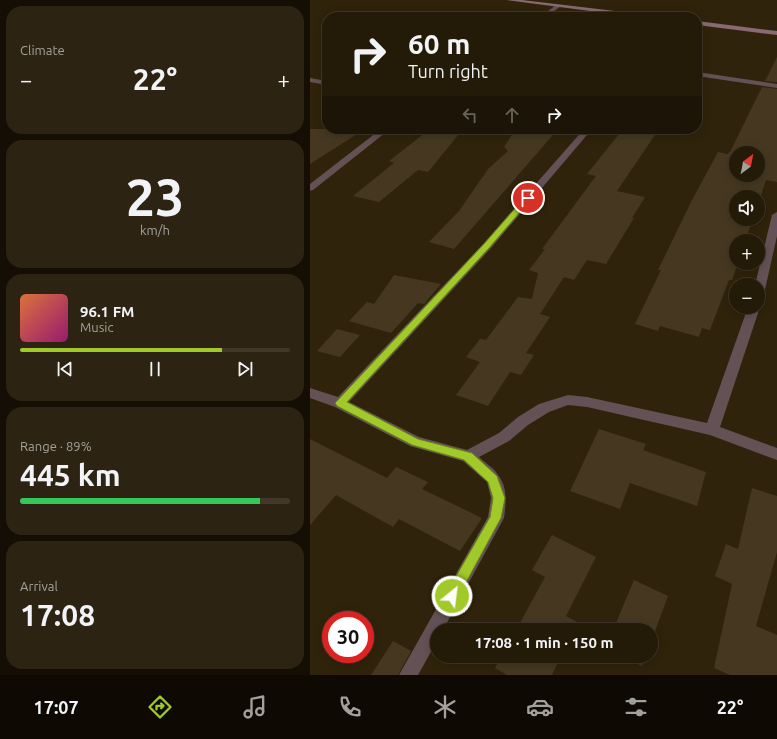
<!DOCTYPE html>
<html lang="en">
<head>
<meta charset="utf-8">
<style>
  :root { --surface:#241a08; --page:#2c2312; --text:#f1f3f6; --muted:#a3a19c; --line:#413829; --accent:#a1c929 }
  body { margin:0; font-family:Ubuntu,sans-serif; background:var(--page); color:var(--text); height:100vh; display:flex; flex-direction:column; font-size:15px; white-space:nowrap }
  * { box-sizing:border-box; margin:0 }
  p { font-size:13px; color:var(--muted) }
  .icon { flex:none; width:22px; height:22px; fill:none; stroke:currentColor; stroke-width:2; stroke-linecap:round; stroke-linejoin:round }
  .map { position:relative; flex:1; overflow:hidden }
  .details { display:flex; flex-direction:column; gap:6px; padding:6px; background:#140e04; width:310px }
  .details>* { flex:none }
  .top-card { position:absolute; left:12px; top:12px; width:380px; height:122px; border-radius:16px; box-shadow:0 2px 10px #0003,0 0 0 1px var(--line); background:#241a08; color:var(--text); overflow:hidden }
  .needle { width:26px; rotate:32deg }
  .fabs { position:absolute; left:419px; top:146px; display:grid; gap:8px }
  .fabs a { display:grid; place-items:center; width:36px; height:36px; border-radius:50%; background:var(--surface); box-shadow:0 2px 10px #0003,0 0 0 1px var(--line); font-size:20px }
  .speed { position:absolute; left:12px; top:611px; display:flex; gap:8px; font-size:20px; font-weight:700; text-align:center }
  .speed>* { display:grid; place-content:center; width:52px; height:52px; border-radius:50%; background:var(--surface); box-shadow:0 2px 10px #0003,0 0 0 1px var(--line); line-height:1 }
  .speed .limit { border:6px solid #d22; background:#fff; color:#111 }
  .pin { position:absolute; display:grid; place-items:center; width:34px; height:34px; color:#fff; margin:-17px; border:2px solid #fff; border-radius:50%; box-shadow:0 1px 4px #0007 }
  .me { position:absolute; width:44px; margin:-22px; rotate:29deg; stroke-linejoin:round; filter:drop-shadow(0 0 3px #0008) }
  .turn { display:flex; align-items:center; gap:14px; height:84px; padding:0 20px; font-size:18px }
  .turn .icon { width:52px; height:52px; stroke-width:2.5 }
  .turn b { display:block; font-size:28px; line-height:34px }
  .lanes { display:flex; align-items:center; height:38px; padding:0 20px; background:#0003; justify-content:center; gap:20px; direction:ltr }
  .lanes .off { opacity:.35 }
  .big { font-size:30px; font-weight:700; line-height:1.1 }
  .details .widget { flex:1; display:flex; flex-direction:column; justify-content:center; gap:6px; min-width:0; padding:0 14px; border-radius:16px; background:var(--page) }
  .details .dial { align-items:center; gap:0 }
  .dial b { font-size:52px; line-height:1 }
  .song { display:flex; align-items:center; gap:12px }
  .cover { width:48px; height:48px; border-radius:6px; background:linear-gradient(135deg,hsl(20 70% 55%),hsl(320 70% 35%)) }
  .played { height:4px; border-radius:2px; background:linear-gradient(90deg,var(--accent) 75%,var(--line) 75%) }
  .keys { display:flex; justify-content:space-around; direction:ltr }
  .heat { display:flex; justify-content:space-between; align-items:center; font-size:22px; direction:ltr }
  .charge { height:6px; border-radius:3px; background:linear-gradient(90deg,#34c759 89%,var(--line) 0) }
  .trip { position:absolute; left:120px; top:623px; width:228px; height:40px; border-radius:20px; background:var(--surface); box-shadow:0 2px 10px #0003,0 0 0 1px var(--line); font-weight:700; line-height:40px; text-align:center }
  .tabs { display:flex; height:64px; justify-content:space-around; align-items:center; background:#0e0a03; color:var(--muted) }
  .tabs .icon { width:28px; height:28px }
  .tabs .active { color:var(--accent) }
  .tabs b { font-size:18px; color:var(--text) }
  main { display:flex; flex:1; min-height:0 }
  .map>svg:first-child { display:block }
  .building { fill:#463820; fill-rule:evenodd }
  .lines { fill:none; stroke-linecap:round; stroke-linejoin:round }
  .street { fill:#645156; fill-rule:evenodd }
  .secondary { fill:#876a72; fill-rule:evenodd }
  .route { fill:#a1c929; stroke:#69831b }
</style>
</head>
<body>
<main>
<section class="details">
<div class="widget"><p>Climate</p>
<div class="heat"><a>−</a><b class="big">22°</b><a>+</a></div>
</div>
<div class="widget dial"><b>23</b><p>km/h</p></div>
<div class="widget">
<div class="song"><i class="cover"></i><div><b>96.1 FM</b><p>Music</p></div></div>
<div class="played"></div>
<div class="keys"><svg class="icon" aria-label="previous" viewBox="0 0 24 24"><path d="M18 5L8 12l10 7zM5 5v14"/></svg><svg class="icon" aria-label="pause" viewBox="0 0 24 24"><path d="M8 5v14M16 5v14"/></svg><svg class="icon" aria-label="next" viewBox="0 0 24 24"><path d="M6 5l10 7-10 7zM19 5v14"/></svg></div>
</div>
<div class="widget"><p>Range · 89%</p><b class="big">445 km</b><div class="charge"></div></div>
<div class="widget"><p>Arrival</p><b class="big">17:08</b></div>
</section>
<div class="map">
<svg width="467" height="675" viewBox="0 0 467 675">
  <rect width="100%" height="100%" fill="#30230b"/>
  <path class="building" d="M467 57V82L455 81Z
    M452 87 467 89V182L456 180 448 204V197H426V219H443L435 241H426V263H428L422 280H419L400 330 392 328 389 337 350 326 348 331 325 324 351 270H348L382 200 408 152 418 154 421 150ZM426 153H448V175H426Z
    M0 129H55L0 164Z
    M120 129H153L118 172 108 170 69 202 43 196 84 163 79 161Z
    M206 129H248L144 249 119 242 149 211 178 169 198 151 194 147Z
    M313 129H349L307 191 335 197 322 218H324L296 264 277 260 264 280 254 277 230 314 240 317 216 353 224 355 211 375 200 372 178 406 146 395 170 362 156 357 170 339 176 340 208 297 222 299 228 273 219 270 235 249H232L286 176 277 174Z
    M84 275 131 284 114 304 108 303 81 333 39 321 57 302 64 304Z
    M27 329 50 335 30 357 7 351Z
    M289 429 336 444 333 450 396 472 387 506 320 483 310 509 260 491Z
    M0 439 77 478 86 467 118 482 112 489 172 518 150 551 89 519 83 527 26 495 0 525Z
    M442 488 467 496V552L446 626 467 635V675H420L404 668 422 584 405 576 416 544 428 549Z
    M242 535 286 557 256 616 267 622 263 630H206L235 577 222 570Z
    M324 580 358 596 341 642V630H303Z
    M83 641 101 651 88 675H61Z
    M191 656H251L242 675H197L185 668Z
    M312 656H336L332 666Z"/>
  <g class="lines">
    <path class="street" d="M246 5 251 6 236 17H230Z
      M387 72 467 84V88L387 76Z
      M0 78 17 81V85L0 82Z
      M71 129H80L3 190 0 191V184Z
      M274 129H282L181 248 39 402 109 437 157 450 189 433 208 417 229 404 258 395 277 397 397 423 438 307H448V304L450 307 410 427 467 448V460L400 435 277 407 258 405 239 412 218 425 199 441 169 457C175 463 184 468 188 475 198 487 196 504 194 518L133 630H127V641L108 675H89L178 517 181 498 177 482 153 461 100 446 25 407 0 398V388L28 397 173 244Z
      M467 212V236L454 294 452 296 448 298V285H445L462 215Z"/>
    <path class="secondary" d="M197 0H212L339 15 342 17H326Z
      M387 21 467 31V35L387 25Z"/>
  </g>
  <path class="route" d="M216 196 222 198 179 248 37 402 108 439 162 453 187 476 195 498 191 518 146 601 142 603 137 601 135 596 137 592 180 517 183 498 178 482 154 460 102 445 27 406 25 403 174 244Z"/>
</svg>
<div class="fabs">
<a><svg class="needle" viewBox="-14 -14 28 28"><path d="M0-13l5 13h-10z" fill="#e53935"/><path d="M0 13l5-13h-10z" fill="#a3a19c"/></svg></a>
<a><svg class="icon" aria-label="sound" viewBox="0 0 24 24"><path d="M4 9h4l5-4v14l-5-4H4zM17 9q2 3 0 6"/></svg></a>
<a>+</a>
<a>−</a>
</div>
<div class="speed"><div class="limit">30</div></div>
<div class="pin" style="left:218px;top:198px;background:#d93025"><svg class="icon" aria-label="arrive" viewBox="0 0 24 24"><path d="M6 21V4h12l-3 4 3 4H6"/></svg></div>
<svg class="me" style="left:142px;top:596px" viewBox="-20 -20 40 40"><circle r="17" fill="#a1c929" stroke="#fff" stroke-width="3"/><path d="M0-11L8 9 0 5-8 9z" fill="#fff"/></svg>
<div class="trip">17:08 · 1 min · 150 m</div>
<div class="top-card">
<div class="turn"><svg class="icon" aria-label="right" viewBox="0 0 24 24"><path d="M7 20v-9h11M14 6l5 5-5 5"/></svg><div><b>60 m</b>Turn right</div></div>
<div class="lanes"><svg class="icon off" aria-label="left" viewBox="0 0 24 24"><path d="M17 20v-9H6M10 6l-5 5 5 5"/></svg><svg class="icon off" aria-label="ahead" viewBox="0 0 24 24"><path d="M12 20V5M6 11l6-6 6 6"/></svg><svg class="icon" aria-label="right" viewBox="0 0 24 24"><path d="M7 20v-9h11M14 6l5 5-5 5"/></svg></div>
</div>
</div>
</main>
<nav class="tabs">
<b>17:07</b>
<svg class="icon active" aria-label="directions" viewBox="0 0 24 24"><path d="M12 3l9 9-9 9-9-9zM9 14v-3h6M13 9l2 2-2 2"/></svg>
<svg class="icon" aria-label="music" viewBox="0 0 24 24"><path d="M9 18V5l10-2v13"/><circle cx="6" cy="18" r="3"/><circle cx="16" cy="16" r="3"/></svg>
<svg class="icon" aria-label="phone" viewBox="0 0 24 24"><path d="M5 4h4l2 5-3 2q2 4 5 5l2-3 5 2v4C11 20 4 13 5 4z"/></svg>
<svg class="icon" aria-label="climate" viewBox="0 0 24 24"><path d="M12 3v18M4 7l16 10M4 17L20 7"/></svg>
<svg class="icon" aria-label="car" viewBox="0 0 24 24"><path d="M5 17H2v-5l4-1 3-4h7l3 4 3 1v5h-3M9 17h6M6 11h13"/><circle cx="7" cy="17" r="2"/><circle cx="17" cy="17" r="2"/></svg>
<svg class="icon" aria-label="filters" viewBox="0 0 24 24"><path d="M4 7h16M4 17h16"/><circle cx="9" cy="7" r="2"/><circle cx="15" cy="17" r="2"/></svg>
<b>22°</b>
</nav>
</body>
</html>
